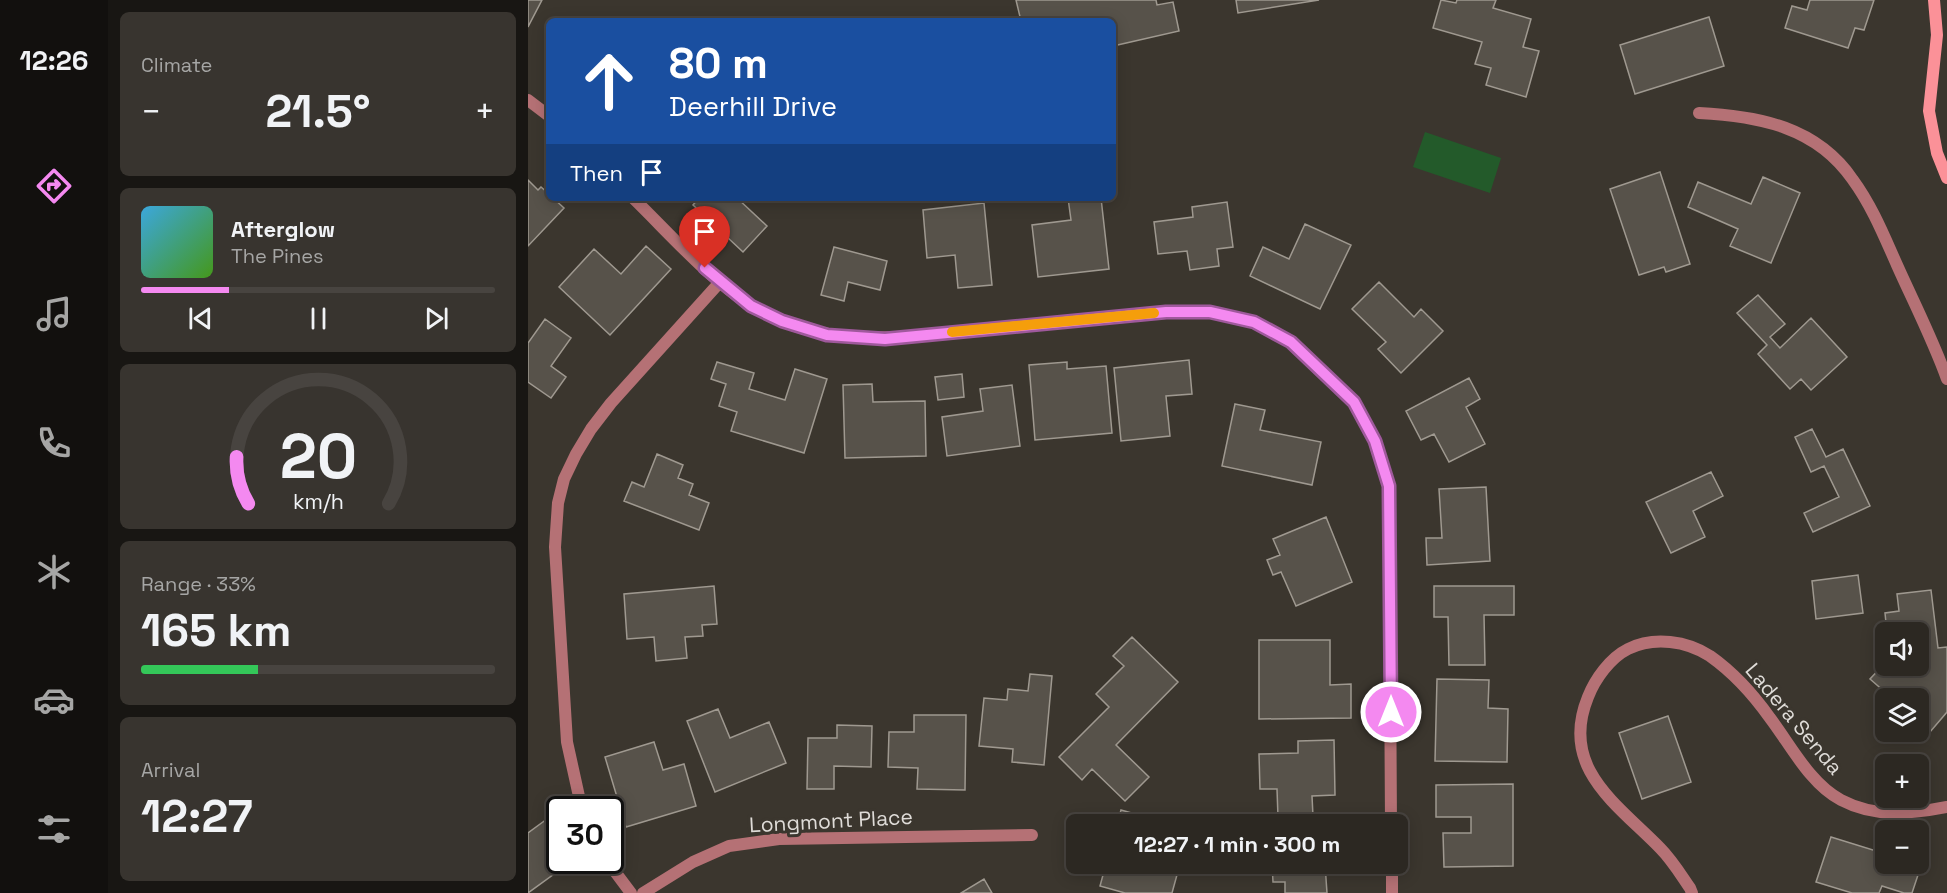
<!DOCTYPE html>
<html lang="en">
<head>
<meta charset="utf-8">
<style>
  :root { --surface:#2c2822; --page:#38342f; --text:#f1f3f6; --muted:#a6a6a5; --line:#484440; --accent:#f489f0 }
  body { margin:0; font-family:"Space Grotesk",sans-serif; background:var(--page); color:var(--text); height:100vh; display:flex; flex-direction:column; font-size:22px; white-space:nowrap }
  * { box-sizing:border-box; margin:0 }
  p { font-size:20px; color:var(--muted) }
  .icon { flex:none; width:33px; height:33px; fill:none; stroke:currentColor; stroke-width:2; stroke-linecap:round; stroke-linejoin:round }
  .map { position:relative; flex:1; overflow:hidden }
  .sheet { display:flex; flex-direction:column; gap:12px; padding:12px; background:#181613; width:420px }
  .sheet>* { flex:none }
  .top-card { position:absolute; left:18px; top:18px; width:570px; height:183px; border-radius:9px; box-shadow:0 3px 15px #0003,0 0 0 2px var(--line); background:#1a4fa0; color:#fff; overflow:hidden }
  .fabs { position:absolute; left:1347px; top:622px; display:grid; gap:12px }
  .fabs a { display:grid; place-items:center; width:54px; height:54px; border-radius:9px; background:var(--surface); box-shadow:0 3px 15px #0003,0 0 0 2px var(--line); font-size:30px }
  .speed { position:absolute; left:18px; top:796px; display:flex; gap:12px; font-size:30px; font-weight:700; text-align:center }
  .speed>* { display:grid; place-content:center; width:78px; height:78px; border-radius:50%; background:var(--surface); box-shadow:0 3px 15px #0003,0 0 0 2px var(--line); line-height:1 }
  .speed .limit { border:3px solid #111; border-radius:9px; background:#fff; color:#111 }
  .pin { position:absolute; display:grid; place-items:center; width:51px; height:51px; color:#fff; margin:-62px -26px; border-radius:50% 50% 50% 0; rotate:-45deg; box-shadow:0 0 6px #0007 }
  .pin .icon { rotate:45deg }
  .me { position:absolute; width:66px; margin:-33px; rotate:0deg; stroke-linejoin:round; filter:drop-shadow(0 0 4px #0008) }
  .turn { display:flex; align-items:center; gap:21px; height:126px; padding:0 24px; font-size:27px }
  .turn .icon { width:78px; height:78px; stroke-width:2.5 }
  .turn b { display:block; font-size:42px; line-height:51px }
  .then { display:flex; align-items:center; height:57px; padding:0 24px; background:#0003; gap:12px; font-size:22px }
  .big { font-size:45px; font-weight:800; line-height:1.1 }
  .sheet .widget { flex:1; display:flex; flex-direction:column; justify-content:center; gap:9px; min-width:0; padding:0 21px; border-radius:9px; background:var(--page) }
  .sheet .dial { align-items:center; gap:0 }
  .dial svg { height:156px; overflow:visible; fill:none; stroke:var(--line); stroke-width:7; stroke-linecap:round; text-anchor:middle }
  .dial text { fill:var(--text); stroke:none }
  .song { display:flex; align-items:center; gap:18px }
  .cover { width:72px; height:72px; border-radius:9px; background:linear-gradient(135deg,hsl(200 70% 55%),hsl(100 70% 35%)) }
  .played { height:6px; border-radius:3px; background:linear-gradient(90deg,var(--accent) 25%,var(--line) 25%) }
  .keys { display:flex; justify-content:space-around; direction:ltr }
  .heat { display:flex; justify-content:space-between; align-items:center; font-size:33px; direction:ltr }
  .charge { height:9px; border-radius:4px; background:linear-gradient(90deg,#34c759 33%,var(--line) 0) }
  .trip { position:absolute; left:538px; top:814px; width:342px; height:60px; border-radius:9px; background:var(--surface); box-shadow:0 3px 15px #0003,0 0 0 2px var(--line); font-weight:800; line-height:60px; text-align:center }
  main { display:flex; flex:1; min-height:0 }
  .tabs { display:flex; flex-direction:column; width:108px; justify-content:space-around; align-items:center; background:#12100e; color:var(--muted) }
  .tabs .icon { width:42px; height:42px }
  .tabs .on { color:var(--accent) }
  .tabs b { font-size:27px; color:var(--text) }
  .map>svg:first-child { display:block }
  .green { fill:#235a2a }
  .building { fill:#57524a; stroke:#9f9990; stroke-width:1.5 }
  .lines { fill:none; stroke-linecap:round; stroke-linejoin:round }
  .street { stroke:#b57175; stroke-width:12 }
  .secondary { stroke:#fb9198; stroke-width:12 }
  .route-casing { stroke:#9f599c; stroke-width:15 }
  .route { stroke:#f489f0; stroke-width:10 }
  .slow { stroke:#f59e0b; stroke-width:10 }
  .labels { text-anchor:middle; stroke-width:6; stroke-linejoin:round; paint-order:stroke }
  .street-label { font-size:21px; fill:#dfdcd8; stroke:#3b362e }
</style>
</head>
<body>
<main>
<nav class="tabs">
<b>12:26</b>
<svg class="icon on" aria-label="directions" viewBox="0 0 24 24"><path d="M12 3l9 9-9 9-9-9zM9 14v-3h6M13 9l2 2-2 2"/></svg>
<svg class="icon" aria-label="music" viewBox="0 0 24 24"><path d="M9 18V5l10-2v13"/><circle cx="6" cy="18" r="3"/><circle cx="16" cy="16" r="3"/></svg>
<svg class="icon" aria-label="phone" viewBox="0 0 24 24"><path d="M5 4h4l2 5-3 2q2 4 5 5l2-3 5 2v4C11 20 4 13 5 4z"/></svg>
<svg class="icon" aria-label="climate" viewBox="0 0 24 24"><path d="M12 3v18M4 7l16 10M4 17L20 7"/></svg>
<svg class="icon" aria-label="car" viewBox="0 0 24 24"><path d="M5 17H2v-5l4-1 3-4h7l3 4 3 1v5h-3M9 17h6M6 11h13"/><circle cx="7" cy="17" r="2"/><circle cx="17" cy="17" r="2"/></svg>
<svg class="icon" aria-label="filters" viewBox="0 0 24 24"><path d="M4 7h16M4 17h16"/><circle cx="9" cy="7" r="2"/><circle cx="15" cy="17" r="2"/></svg>
</nav>
<section class="sheet">
<div class="widget"><p>Climate</p>
<div class="heat"><a>−</a><b class="big">21.5°</b><a>+</a></div>
</div>
<div class="widget">
<div class="song"><i class="cover"></i><div><b>Afterglow</b><p>The Pines</p></div></div>
<div class="played"></div>
<div class="keys"><svg class="icon" aria-label="previous" viewBox="0 0 24 24"><path d="M18 5L8 12l10 7zM5 5v14"/></svg><svg class="icon" aria-label="pause" viewBox="0 0 24 24"><path d="M8 5v14M16 5v14"/></svg><svg class="icon" aria-label="next" viewBox="0 0 24 24"><path d="M6 5l10 7-10 7zM19 5v14"/></svg></div>
</div>
<div class="widget dial"><svg viewBox="0 0 100 80">
<path d="M14 69A42 42 0 1 1 86 69"/>
<path d="M14 69A42 42 0 0 1 8 45" stroke="#f489f0"/>
<text x="50" y="56" font-size="32" font-weight="700">20</text>
<text x="50" y="72" font-size="11">km/h</text>
</svg></div>
<div class="widget"><p>Range · 33%</p><b class="big">165 km</b><div class="charge"></div></div>
<div class="widget"><p>Arrival</p><b class="big">12:27</b></div>
</section>
<div class="map">
<svg width="1419" height="893" viewBox="0 0 1419 893">
  <rect width="100%" height="100%" fill="#3b362e"/>
  <path class="green" d="M897 132 973 158 962 193 885 167Z"/>
  <path class="building" d="M0 0H14L0 27Z
    M488 0H628L629 5 645 2 651 31 585 46V21H493Z
    M708 0H791L710 13Z
    M913 0 928 3 929 0H968L965 8 1003 19 995 47 1011 51 998 97 958 85 963 68 947 64 954 42 905 28Z
    M1282 0H1346L1336 30 1327 28 1320 48 1257 28 1264 6 1279 10Z
    M1181 17 1196 66 1107 94 1092 45Z
    M1132 172 1162 264 1138 272 1136 267 1111 275 1082 189Z
    M1235 177 1272 193 1243 263 1202 246 1210 229 1160 207 1170 182 1223 204Z
    M0 180 10 190 13 187 21 194V198H25L36 208 0 246Z
    M171 198H209L239 226 215 252 165 205Z
    M540 198H573L581 269 510 277 504 225 543 220Z
    M699 202 705 247 689 249 691 266 662 270 659 251 630 254 626 222 665 217 664 207Z
    M456 203 464 285 430 288 427 255 399 258 395 210Z
    M777 224 823 245 792 309 722 276 735 247 761 259Z
    M118 246 143 269 82 335 31 287 66 249 93 274Z
    M306 247 359 261 352 290 320 282 316 301 293 295Z
    M851 282 886 317 893 309 915 331 873 373 850 349 858 342 824 309Z
    M1230 295 1257 324 1242 337 1252 348 1283 318 1319 357 1283 390 1273 379 1262 389 1230 354 1239 345 1209 313Z
    M17 319 43 338 23 366 38 377 23 398 0 382V343Z
    M661 360 664 394 638 396 642 436 593 441 586 368Z
    M189 362 226 373 221 389 257 400 267 369 299 379 276 453 203 431 209 412 191 406 198 384 183 379Z
    M539 362V369L578 366 584 433 507 440 501 365Z
    M434 374 436 397 410 400 407 377Z
    M941 378 952 399 938 407 957 444 921 462 906 434 893 440 878 411Z
    M344 384 345 402 397 401 398 456 317 458 315 385Z
    M484 385 492 446 419 456 414 417 455 411 452 389Z
    M707 404 737 410 732 430 793 442 784 485 694 466Z
    M1284 429 1298 457 1315 449 1342 506 1285 532 1276 513 1311 497 1296 466 1283 472 1267 437Z
    M129 454 155 465 150 478 165 484 161 495 181 503 171 530 96 501 104 482 116 487Z
    M1183 472 1195 496 1165 511 1177 537 1143 553 1118 502Z
    M958 487 962 561 899 565 898 538H914L911 489Z
    M798 517 824 582 768 606 753 572 745 575 739 560 752 555 745 539Z
    M1330 575 1335 613 1288 619 1284 581Z
    M186 586 189 624 174 625 175 636 157 637 159 658 128 661 126 637 99 639 96 594Z
    M906 586H986V615H956L957 665H921L920 617H906Z
    M1403 590 1410 648 1419 647V712L1402 732 1390 722V699H1365L1342 679 1358 662V666H1390V633H1359L1357 613 1371 611 1369 594Z
    M604 637 650 682 588 745 621 777 597 801 564 769 554 780 531 757 581 707 568 694 596 666 585 656Z
    M731 640H802V685L823 684V718L731 719Z
    M502 674 524 676 516 765 484 762 485 749 451 746 456 698 479 700 480 689 500 691Z
    M909 679 961 680 960 708 980 709 979 762 907 761Z
    M190 709 202 738 241 722 258 763 187 792 159 721Z
    M386 715H438L437 790 389 789 390 768 360 767 361 732H386Z
    M1140 716 1163 782 1114 799 1091 733Z
    M309 725 344 726 343 767 306 766V789H279L280 738H309Z
    M806 740 807 795 784 796 785 816 750 817 749 789H732L731 754 770 753V741Z
    M126 742 135 770 156 764 168 806 98 827 77 757Z
    M985 784V866L916 867 915 833H943V817H908V785Z
    M593 810 625 819 623 825H589Z
    M19 819 32 835V861H44L0 893V833Z
    M1303 837 1358 854V864L1393 866 1384 893H1376L1354 886 1351 893H1324L1288 882Z
    M578 864H652L644 893H597L572 886Z
    M744 864H797L799 893H757V882H745Z
    M456 879 464 893H433Z"/>
  <g class="lines">
    <path class="street" d="M0 100 21 116
      M1171 113C1231 116 1289 127 1325 180 1344 206 1356 236 1369 265 1386 303 1405 340 1419 379
      M105 198C141 233 180 278 222 305 296 353 388 336 470 328 526 323 582 317 638 312H682L726 322 763 342 826 402 847 441 861 486 863 825
      M54 810 39 742 27 547 30 503 36 479 48 454 63 429 83 403 192 282
      M79 861 103 893
      M864 864V893
      M115 893 165 862 201 846 251 839 504 835
      M1164 893 1162 888C1153 875 1144 860 1132 848 1089 804 1031 768 1060 697 1067 679 1082 658 1100 649 1126 636 1159 641 1182 656 1206 673 1225 694 1242 718 1262 744 1282 784 1313 800 1347 818 1383 814 1419 807"/>
    <path class="secondary" d="M1406 0 1409 35 1401 111 1409 153 1419 178"/>
  </g>
  <g class="lines">
    <defs>
      <path id="route" d="M177 268 223 306 254 321 299 335 357 339 638 312H682L726 322 763 342 826 402 847 441 861 486 863 712"/>
    </defs>
    <use href="#route" class="route-casing"/>
    <use href="#route" class="route"/>
    <path class="slow" d="M424 332 626 313"/>
  </g>
  <g class="labels">
    <g class="street-label">
      <text transform="translate(1266 719) rotate(50)" y="7">Ladera Senda</text>
      <text transform="translate(303 821) rotate(-3)" y="7">Longmont Place</text>
    </g>
  </g>
</svg>
<div class="fabs">
<a><svg class="icon" aria-label="sound" viewBox="0 0 24 24"><path d="M4 9h4l5-4v14l-5-4H4zM17 9q2 3 0 6"/></svg></a>
<a><svg class="icon" aria-label="layers" viewBox="0 0 24 24"><path d="M12 4l9 5-9 5-9-5zM3 14l9 5 9-5"/></svg></a>
<a>+</a>
<a>−</a>
</div>
<div class="speed"><div class="limit">30</div></div>
<div class="pin" style="left:177px;top:268px;background:#d93025"><svg class="icon" aria-label="arrive" viewBox="0 0 24 24"><path d="M6 21V4h12l-3 4 3 4H6"/></svg></div>
<svg class="me" style="left:863px;top:712px" viewBox="-20 -20 40 40"><circle r="17" fill="#f489f0" stroke="#fff" stroke-width="3"/><path d="M0-11L8 9 0 5-8 9z" fill="#fff"/></svg>
<div class="trip">12:27 · 1 min · 300 m</div>
<div class="top-card">
<div class="turn"><svg class="icon" aria-label="ahead" viewBox="0 0 24 24"><path d="M12 20V5M6 11l6-6 6 6"/></svg><div><b>80 m</b>Deerhill Drive</div></div>
<div class="then">Then<svg class="icon" aria-label="arrive" viewBox="0 0 24 24"><path d="M6 21V4h12l-3 4 3 4H6"/></svg></div>
</div>
</div>
</main>
</body>
</html>
